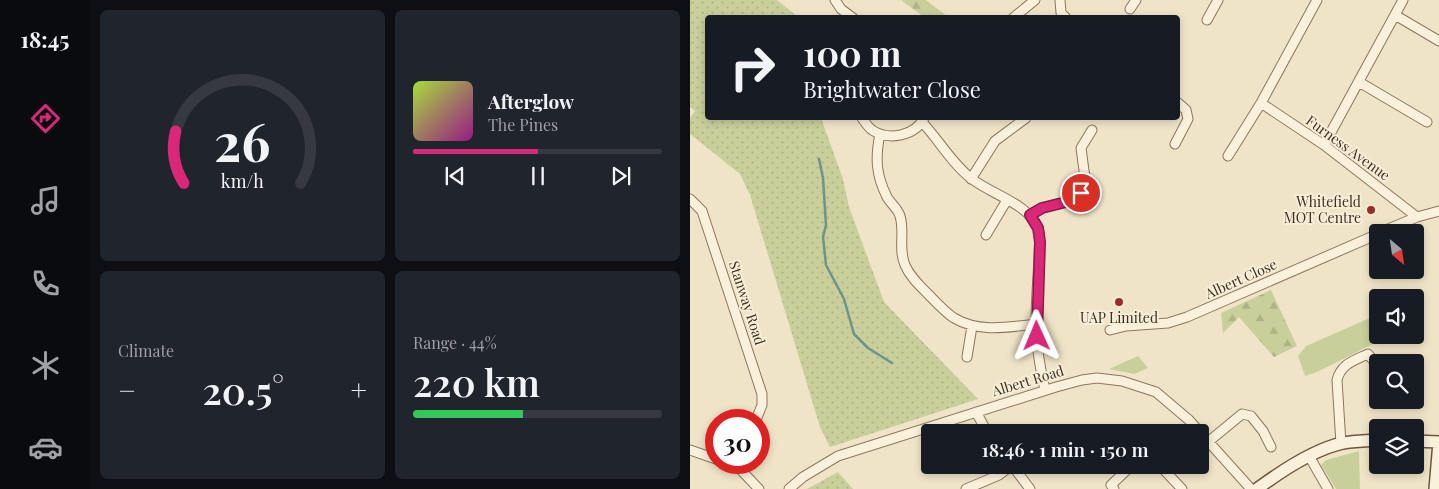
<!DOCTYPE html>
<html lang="en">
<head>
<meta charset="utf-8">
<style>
  :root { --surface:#171b24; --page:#20242c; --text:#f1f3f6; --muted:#9ea1a6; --line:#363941; --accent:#db2777 }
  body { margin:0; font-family:"Playfair Display",serif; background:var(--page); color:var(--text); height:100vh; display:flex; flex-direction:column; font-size:19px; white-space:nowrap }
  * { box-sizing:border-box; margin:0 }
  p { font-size:16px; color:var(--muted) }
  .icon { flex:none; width:28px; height:28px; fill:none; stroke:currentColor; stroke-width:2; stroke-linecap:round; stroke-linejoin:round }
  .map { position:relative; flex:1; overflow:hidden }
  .sheet { display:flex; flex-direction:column; gap:10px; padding:10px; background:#0d0f14; width:600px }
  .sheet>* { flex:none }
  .guide { position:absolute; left:15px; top:15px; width:475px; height:105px; border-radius:5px; box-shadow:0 2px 8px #0003; background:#171b24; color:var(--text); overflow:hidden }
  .needle { width:32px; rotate:151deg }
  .fabs { position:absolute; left:679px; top:224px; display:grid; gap:10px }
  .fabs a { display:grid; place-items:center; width:55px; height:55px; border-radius:5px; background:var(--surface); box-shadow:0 2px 8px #0003; font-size:25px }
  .speed { position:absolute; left:15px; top:409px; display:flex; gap:10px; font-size:25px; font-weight:700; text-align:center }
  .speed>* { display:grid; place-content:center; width:65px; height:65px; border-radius:50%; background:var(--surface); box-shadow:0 2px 8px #0003; line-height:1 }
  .speed .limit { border:8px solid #d22; background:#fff; color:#111 }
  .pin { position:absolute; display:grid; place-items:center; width:42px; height:42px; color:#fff; margin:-21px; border:2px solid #fff; border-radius:50%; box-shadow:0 1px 5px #0007 }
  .me { position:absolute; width:55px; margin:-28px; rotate:359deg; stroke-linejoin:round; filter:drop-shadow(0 0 4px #0008) }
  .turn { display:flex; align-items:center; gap:18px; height:105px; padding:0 15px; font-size:22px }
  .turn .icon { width:65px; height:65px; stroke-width:2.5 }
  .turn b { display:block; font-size:35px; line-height:42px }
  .big { font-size:38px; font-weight:600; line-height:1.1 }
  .sheet .widget { flex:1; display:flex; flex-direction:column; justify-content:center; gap:8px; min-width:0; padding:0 18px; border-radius:8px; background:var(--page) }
  .sheet .dial { align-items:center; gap:0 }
  .dial svg { height:130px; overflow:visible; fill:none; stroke:var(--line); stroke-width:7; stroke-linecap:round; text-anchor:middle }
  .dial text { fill:var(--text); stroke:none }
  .song { display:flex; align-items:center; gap:15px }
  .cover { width:60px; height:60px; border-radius:8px; background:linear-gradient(135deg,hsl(80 70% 55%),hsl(310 70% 35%)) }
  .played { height:5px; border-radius:2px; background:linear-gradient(90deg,var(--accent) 50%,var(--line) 50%) }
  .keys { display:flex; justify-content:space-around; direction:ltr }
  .heat { display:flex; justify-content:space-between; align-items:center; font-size:28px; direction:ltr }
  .charge { height:8px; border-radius:4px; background:linear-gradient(90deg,#34c759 44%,var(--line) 0) }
  .sheet .tiles { flex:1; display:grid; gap:10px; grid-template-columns:repeat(2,1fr) }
  .trip { position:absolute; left:231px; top:424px; width:288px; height:50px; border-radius:5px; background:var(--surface); box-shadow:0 2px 8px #0003; font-weight:600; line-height:50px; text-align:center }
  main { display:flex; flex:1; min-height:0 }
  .tabs { display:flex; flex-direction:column; width:90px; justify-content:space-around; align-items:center; background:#090b0e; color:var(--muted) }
  .tabs .icon { width:35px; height:35px }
  .tabs .selected { color:var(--accent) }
  .tabs b { font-size:22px; color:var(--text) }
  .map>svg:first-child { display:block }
  .grass { fill:#c9cf9b }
  .forest { fill:url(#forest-firs) }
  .park { fill:url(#park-dots) }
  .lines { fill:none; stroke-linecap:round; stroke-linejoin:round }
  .stream { stroke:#6f938a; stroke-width:2.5 }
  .street-casing { stroke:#8d765c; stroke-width:11 }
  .secondary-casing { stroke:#6f573f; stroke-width:14 }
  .street { stroke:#faf1dc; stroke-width:9 }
  .secondary { stroke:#faf1dc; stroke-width:11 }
  .route-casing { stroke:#8e194d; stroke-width:12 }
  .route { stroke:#db2777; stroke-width:9 }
  .poi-dot { fill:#9e2a2b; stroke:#f7eed8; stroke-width:2 }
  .labels { text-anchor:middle; stroke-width:4; stroke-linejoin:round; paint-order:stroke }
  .street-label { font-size:14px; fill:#3d2e20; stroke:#f7eed8 }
  .poi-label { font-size:14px; fill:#3d2e20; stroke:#f7eed8; text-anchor:end }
</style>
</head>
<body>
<main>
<nav class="tabs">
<b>18:45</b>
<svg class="icon selected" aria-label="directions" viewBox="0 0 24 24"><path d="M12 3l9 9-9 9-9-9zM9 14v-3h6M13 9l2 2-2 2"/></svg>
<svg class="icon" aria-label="music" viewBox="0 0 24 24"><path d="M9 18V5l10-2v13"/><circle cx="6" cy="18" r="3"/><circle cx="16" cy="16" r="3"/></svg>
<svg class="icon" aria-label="phone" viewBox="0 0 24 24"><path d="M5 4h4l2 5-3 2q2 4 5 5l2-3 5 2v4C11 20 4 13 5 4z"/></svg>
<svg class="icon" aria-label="climate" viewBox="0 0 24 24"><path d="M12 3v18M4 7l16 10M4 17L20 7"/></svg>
<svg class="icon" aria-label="car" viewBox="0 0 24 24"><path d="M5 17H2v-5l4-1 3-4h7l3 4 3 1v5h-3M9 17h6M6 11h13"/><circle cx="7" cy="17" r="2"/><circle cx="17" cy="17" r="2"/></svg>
</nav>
<section class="sheet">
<div class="tiles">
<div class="widget dial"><svg viewBox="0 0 100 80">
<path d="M14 69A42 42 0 1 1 86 69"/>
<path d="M14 69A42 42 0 0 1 9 37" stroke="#db2777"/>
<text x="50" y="56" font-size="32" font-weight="700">26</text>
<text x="50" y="72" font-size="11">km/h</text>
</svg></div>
<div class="widget">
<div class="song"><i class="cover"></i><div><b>Afterglow</b><p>The Pines</p></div></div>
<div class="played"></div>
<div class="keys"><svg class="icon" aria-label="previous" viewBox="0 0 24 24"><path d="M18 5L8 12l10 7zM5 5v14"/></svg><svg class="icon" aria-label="pause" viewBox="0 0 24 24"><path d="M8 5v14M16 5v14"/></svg><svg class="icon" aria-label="next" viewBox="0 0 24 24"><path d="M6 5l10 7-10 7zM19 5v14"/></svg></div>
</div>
<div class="widget"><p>Climate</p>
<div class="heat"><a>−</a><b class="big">20.5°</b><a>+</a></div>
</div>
<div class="widget"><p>Range · 44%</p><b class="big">220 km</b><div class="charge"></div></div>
</div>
</section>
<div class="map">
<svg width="749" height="489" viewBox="0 0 749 489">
  <defs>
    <pattern id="forest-firs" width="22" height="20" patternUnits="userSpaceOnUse" patternTransform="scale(1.25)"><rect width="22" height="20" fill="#c9cf9b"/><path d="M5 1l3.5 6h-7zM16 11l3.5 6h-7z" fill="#aeb285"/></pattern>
    <pattern id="park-dots" width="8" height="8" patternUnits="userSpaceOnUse" patternTransform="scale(1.25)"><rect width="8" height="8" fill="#c9cf9b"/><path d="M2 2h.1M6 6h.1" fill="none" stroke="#aeb285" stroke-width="1.8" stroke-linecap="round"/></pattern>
  </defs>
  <rect width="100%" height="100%" fill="#f0e4c8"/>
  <path class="grass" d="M680 318 689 341 627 372 615 376 608 356 616 346Z
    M448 356 458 368 444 374 419 369Z
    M669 451 670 489H646L631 465 636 460Z"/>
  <path class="forest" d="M211 0H236L258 17H234Z
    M581 290 607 346 584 357 549 317 533 333 531 313Z"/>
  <path class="park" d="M0 0H87L108 17 18 18V118H131L153 179 159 207 194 302 288 399 140 447 130 427 60 195 50 174 0 134V118L5 111 0 107Z
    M148 472 163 489H117Z"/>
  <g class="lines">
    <path class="stream" d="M129 159 133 178 136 225 133 237 136 265 154 299 164 334 178 348 202 363"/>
    <defs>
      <path id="street" d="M145 0 151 9 163 18
        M370 0 371 13 376 18
        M440 9 446 0
        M705 15 749 41
        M323 18 345 0
        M517 20 528 0
        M669 82 737 122
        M571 103 634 145 727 217
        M172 118C175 122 178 127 182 130 199 141 225 136 234 118
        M232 122C249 140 262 164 282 179 301 194 339 204 348 228 351 237 349 249 349 258 348 279 346 301 346 322 346 345 350 368 355 390
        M190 134C185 158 186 175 197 197 201 204 208 209 210 216 215 232 208 249 215 265 220 277 230 286 239 295 246 302 255 312 264 318 289 333 319 327 346 324
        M485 144 498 119 496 110 488 103
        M634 145 713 0
        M538 156 571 103 627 0
        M281 179 305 141 336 118
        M0 199 12 211 72 394V405L66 420
        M340 215 352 208 384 200 391 193 395 178 391 148 402 130
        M691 232 727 217 749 211
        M296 235 317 200
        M420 330 436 326 478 323 497 317 688 234
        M277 357 282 326
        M286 412 297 432
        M518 442 552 414 561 416 573 431 581 447
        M651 444 647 380C651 364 663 361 678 354L683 360
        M0 450 26 459
        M619 456 638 489
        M35 462 48 467 69 489
        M322 465 340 489
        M475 471 492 489
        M99 489 113 477 148 456 366 387 392 380 407 378 432 381 466 392 499 420 561 489
        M276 489 309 475 322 465
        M424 489 421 485 441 466"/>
      <path id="secondary" d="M725 441 749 442 745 489
        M567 489C590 472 624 449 653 443 664 441 676 441 688 440"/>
    </defs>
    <use href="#street" class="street-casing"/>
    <use href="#secondary" class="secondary-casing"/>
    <use href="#street" class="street"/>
    <use href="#secondary" class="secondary"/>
  </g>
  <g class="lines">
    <defs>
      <path id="route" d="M347 336 350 242 348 228 340 215 352 208 384 200 391 193"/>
    </defs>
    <use href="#route" class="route-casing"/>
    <use href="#route" class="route"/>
  </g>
  <g class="poi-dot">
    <circle cx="681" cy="210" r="5"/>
    <circle cx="429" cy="302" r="5"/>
  </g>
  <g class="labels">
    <g class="street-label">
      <text transform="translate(658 148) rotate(36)" y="5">Furness Avenue</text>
      <text transform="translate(551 279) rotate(-24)" y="5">Albert Close</text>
      <text transform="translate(57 303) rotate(72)" y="5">Stanway Road</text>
      <text transform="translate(338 381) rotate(-17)" y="5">Albert Road</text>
    </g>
    <g class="poi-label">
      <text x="671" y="207">Whitefield<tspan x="671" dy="16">MOT Centre</tspan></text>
      <text x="429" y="323" text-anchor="middle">UAP Limited</text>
    </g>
  </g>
</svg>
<div class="fabs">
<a><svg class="needle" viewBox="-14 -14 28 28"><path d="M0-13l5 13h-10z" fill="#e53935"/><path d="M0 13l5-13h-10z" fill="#9ea1a6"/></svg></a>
<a><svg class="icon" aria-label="sound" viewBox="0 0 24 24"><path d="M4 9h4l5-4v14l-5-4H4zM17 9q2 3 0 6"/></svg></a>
<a><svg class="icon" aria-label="search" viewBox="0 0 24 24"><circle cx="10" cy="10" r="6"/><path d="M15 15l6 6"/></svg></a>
<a><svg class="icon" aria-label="layers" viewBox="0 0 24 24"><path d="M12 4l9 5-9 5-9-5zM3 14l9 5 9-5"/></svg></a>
</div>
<div class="speed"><div class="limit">30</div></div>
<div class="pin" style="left:391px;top:193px;background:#d93025"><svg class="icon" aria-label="arrive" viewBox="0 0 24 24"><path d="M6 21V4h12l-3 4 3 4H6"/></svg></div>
<svg class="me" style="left:347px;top:336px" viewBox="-20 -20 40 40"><path d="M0-17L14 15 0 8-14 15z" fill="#db2777" stroke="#fff" stroke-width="4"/></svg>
<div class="trip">18:46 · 1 min · 150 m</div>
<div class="guide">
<div class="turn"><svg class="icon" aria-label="right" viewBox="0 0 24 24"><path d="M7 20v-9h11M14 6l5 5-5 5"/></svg><div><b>100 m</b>Brightwater Close</div></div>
</div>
</div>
</main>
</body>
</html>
